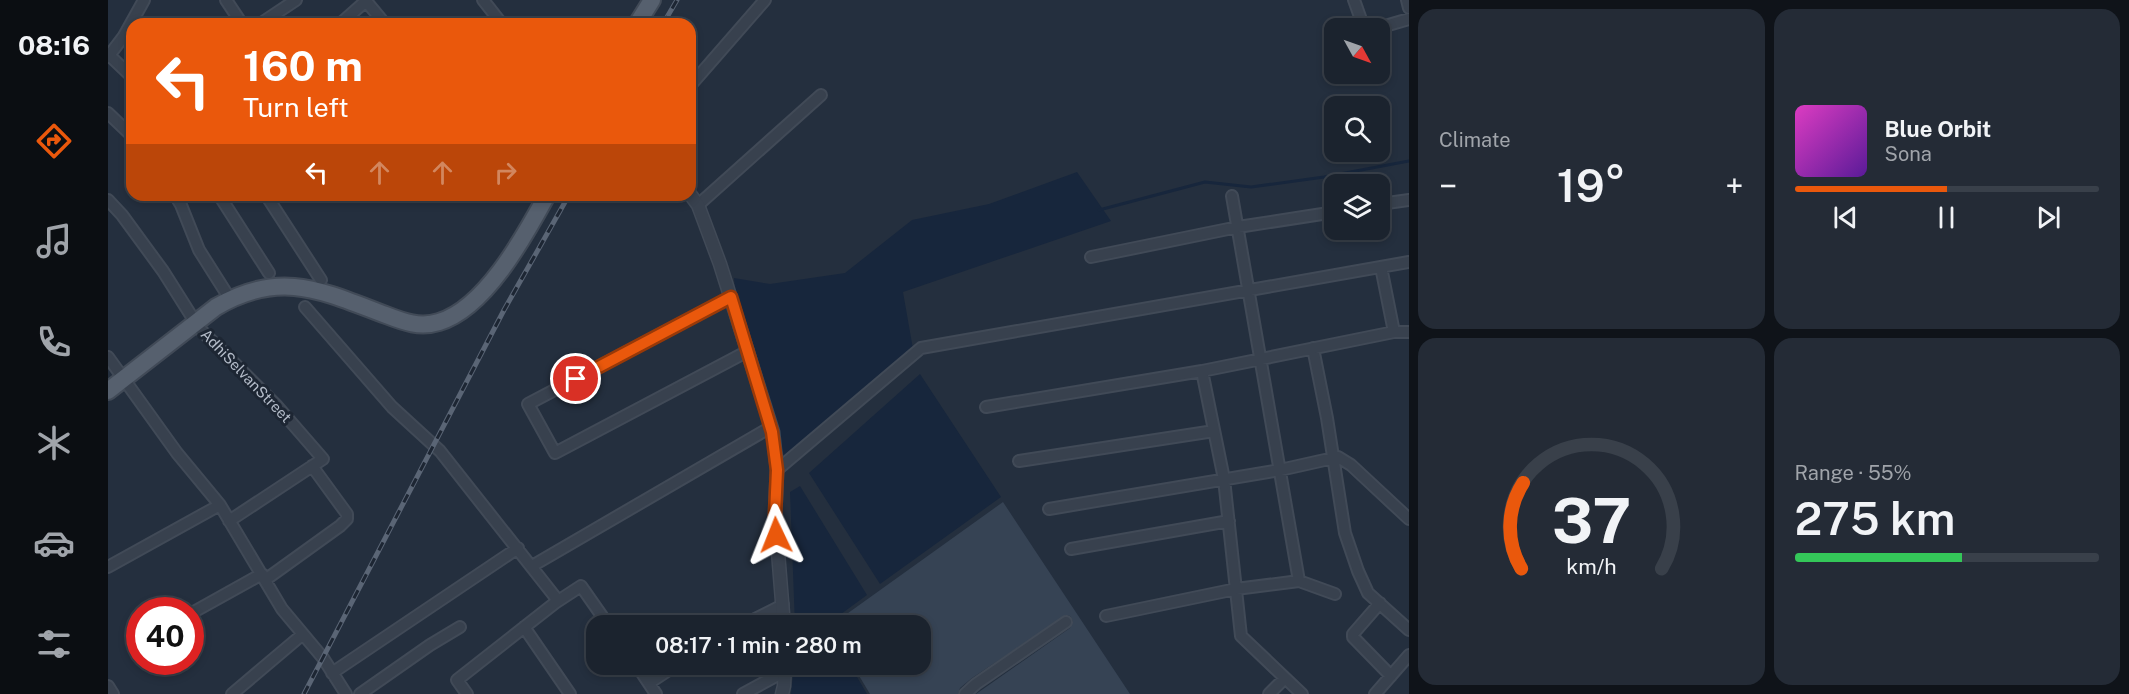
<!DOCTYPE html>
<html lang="en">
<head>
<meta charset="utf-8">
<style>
  :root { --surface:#1b232e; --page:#242b36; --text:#f1f3f6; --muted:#a0a4aa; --line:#39404a; --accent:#ea580c }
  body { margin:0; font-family:"Public Sans",sans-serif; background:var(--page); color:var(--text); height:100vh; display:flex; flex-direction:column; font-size:22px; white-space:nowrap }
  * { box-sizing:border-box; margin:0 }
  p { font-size:20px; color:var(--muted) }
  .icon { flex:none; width:33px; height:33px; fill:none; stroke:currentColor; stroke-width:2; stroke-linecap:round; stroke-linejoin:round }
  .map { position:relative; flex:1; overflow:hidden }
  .panel { display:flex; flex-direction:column; gap:9px; padding:9px; background:#0f1319; width:720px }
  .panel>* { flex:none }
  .banner { position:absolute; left:18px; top:18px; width:570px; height:183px; border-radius:18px; box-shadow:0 3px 9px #0003,0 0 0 2px var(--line); background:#ea580c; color:#fff; overflow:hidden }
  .needle { width:39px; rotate:130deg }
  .fabs { position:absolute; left:1216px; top:18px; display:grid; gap:12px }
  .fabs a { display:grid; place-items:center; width:66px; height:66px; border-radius:12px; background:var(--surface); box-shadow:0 3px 9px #0003,0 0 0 2px var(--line); font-size:30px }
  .speed { position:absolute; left:18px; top:597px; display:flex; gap:12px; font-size:30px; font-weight:700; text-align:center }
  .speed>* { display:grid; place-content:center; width:78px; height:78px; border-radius:50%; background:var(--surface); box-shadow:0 3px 9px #0003,0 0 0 2px var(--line); line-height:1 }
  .speed .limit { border:9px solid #d22; background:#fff; color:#111 }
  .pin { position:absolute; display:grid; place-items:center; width:51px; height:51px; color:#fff; margin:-26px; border:3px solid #fff; border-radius:50%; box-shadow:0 2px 6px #0007 }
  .me { position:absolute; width:66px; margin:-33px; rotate:358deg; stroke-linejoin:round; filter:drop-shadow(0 0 4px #0008) }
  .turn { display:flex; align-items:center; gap:21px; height:126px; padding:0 18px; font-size:27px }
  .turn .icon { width:78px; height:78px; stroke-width:2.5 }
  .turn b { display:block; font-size:42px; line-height:51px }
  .lanes { display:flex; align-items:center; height:57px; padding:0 18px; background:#0003; justify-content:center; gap:30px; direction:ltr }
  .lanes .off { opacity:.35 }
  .big { font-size:45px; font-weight:600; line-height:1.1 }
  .panel .tile { flex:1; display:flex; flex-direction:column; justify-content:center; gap:9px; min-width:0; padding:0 21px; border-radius:18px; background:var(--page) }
  .panel .dial { align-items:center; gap:0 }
  .dial svg { height:156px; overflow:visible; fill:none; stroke:var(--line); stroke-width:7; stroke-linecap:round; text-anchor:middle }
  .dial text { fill:var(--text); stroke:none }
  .song { display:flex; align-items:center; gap:18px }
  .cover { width:72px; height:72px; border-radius:9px; background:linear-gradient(135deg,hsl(310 70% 55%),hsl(270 70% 35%)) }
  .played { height:6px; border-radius:3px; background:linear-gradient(90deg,var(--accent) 50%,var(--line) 50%) }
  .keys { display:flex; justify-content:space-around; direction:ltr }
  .heat { display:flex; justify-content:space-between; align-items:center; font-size:33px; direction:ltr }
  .charge { height:9px; border-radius:4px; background:linear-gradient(90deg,#34c759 55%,var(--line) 0) }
  .panel .tiles { flex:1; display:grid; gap:9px; grid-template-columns:repeat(2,1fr) }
  .trip { position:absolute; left:478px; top:615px; width:345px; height:60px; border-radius:18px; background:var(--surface); box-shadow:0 3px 9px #0003,0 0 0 2px var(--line); font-weight:600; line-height:60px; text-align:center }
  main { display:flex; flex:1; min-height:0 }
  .dock { display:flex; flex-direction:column; width:108px; justify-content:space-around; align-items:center; background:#0b0e12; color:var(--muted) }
  .dock .icon { width:42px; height:42px }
  .dock .on { color:var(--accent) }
  .dock b { font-size:27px; color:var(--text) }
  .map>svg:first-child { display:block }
  .water { fill:#17263c }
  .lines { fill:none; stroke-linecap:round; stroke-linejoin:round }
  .stream { stroke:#17263c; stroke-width:3 }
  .building { fill:#364354 }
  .minor-casing { stroke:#414a57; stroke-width:14 }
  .tertiary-casing { stroke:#414a57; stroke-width:15 }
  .primary-casing { stroke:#414a57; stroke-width:20 }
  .minor { stroke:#38414e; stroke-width:10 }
  .tertiary { stroke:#38414e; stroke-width:12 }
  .primary { stroke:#56606e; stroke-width:16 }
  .rail-casing { stroke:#5a6575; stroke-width:5 }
  .rail { stroke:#1d2633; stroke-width:3; stroke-dasharray:9; stroke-linecap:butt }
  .route-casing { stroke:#983908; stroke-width:15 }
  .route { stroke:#ea580c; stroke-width:10 }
  .labels { text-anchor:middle; stroke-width:6; stroke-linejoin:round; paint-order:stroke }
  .street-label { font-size:15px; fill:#b4bcc9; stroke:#1d2633 }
</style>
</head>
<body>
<main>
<nav class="dock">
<b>08:16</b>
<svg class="icon on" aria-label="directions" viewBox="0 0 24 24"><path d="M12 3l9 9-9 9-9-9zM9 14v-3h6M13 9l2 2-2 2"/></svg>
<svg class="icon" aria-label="music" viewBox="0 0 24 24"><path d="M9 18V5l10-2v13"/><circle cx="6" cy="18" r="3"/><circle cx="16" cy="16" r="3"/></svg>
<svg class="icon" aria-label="phone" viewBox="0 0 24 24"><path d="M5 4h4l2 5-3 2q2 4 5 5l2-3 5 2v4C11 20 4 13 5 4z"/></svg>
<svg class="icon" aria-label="climate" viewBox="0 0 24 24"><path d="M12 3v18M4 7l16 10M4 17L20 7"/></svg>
<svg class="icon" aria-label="car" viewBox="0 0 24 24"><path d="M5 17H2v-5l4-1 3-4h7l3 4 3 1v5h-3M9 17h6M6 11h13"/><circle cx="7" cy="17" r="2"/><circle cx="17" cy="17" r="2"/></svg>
<svg class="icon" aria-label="filters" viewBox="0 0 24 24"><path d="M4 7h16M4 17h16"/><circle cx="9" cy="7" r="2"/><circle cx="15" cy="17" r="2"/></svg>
</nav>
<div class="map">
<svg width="1301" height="694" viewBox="0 0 1301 694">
  <rect width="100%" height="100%" fill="#242f3e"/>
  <path class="water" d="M969 172 1003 221 795 292 805 349 677 460 661 396 628 301 626 278 662 284 737 273 804 220 881 204Z
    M812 374 893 497 772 584 701 473Z
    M692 486 759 595 718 625H687L682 492Z
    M686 665H742L759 694H683Z"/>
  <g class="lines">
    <path class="stream" d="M991 210 1097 182 1143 187 1216 177 1301 161"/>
  </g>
  <path class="building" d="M895 502 1022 694H868L962 628 965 621 962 616 958 615 864 678 852 688 850 694H762L744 664H813V626H722Z"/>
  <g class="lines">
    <defs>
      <path id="minor" d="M118 0 134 24
        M375 0 394 24
        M1246 0 1256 28
        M1299 0 1301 8
        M258 1 277 24
        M152 24 188 0
        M232 24 259 0
        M1270 28 1301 19
        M1 55 24 77
        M0 57 16 36 36 0
        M582 86 657 0
        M0 113 24 136
        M67 195 73 205 91 250 122 299
        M111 195 161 273
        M158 195 213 280
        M1124 196 1191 581
        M0 200 14 215 55 271 91 328 169 406 215 459 121 521
        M1272 204 1301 200
        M590 205 713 95
        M983 257 1130 227 1227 212
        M1273 267 1286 332
        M623 297 420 404 447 453 640 351
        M197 307 284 407 332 451 448 598 447 603 349 680 359 694
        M1205 348 1219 418 1237 533 1250 571 1260 593 1301 630
        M0 357 69 453 112 505 174 609 215 658 238 694
        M1094 371 1116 479 1133 636 1194 694
        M878 407 1094 371 1286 332H1301
        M911 461 1106 431
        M669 470 813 348 1301 262
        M941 509 1172 470 1230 457 1243 465 1301 519
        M963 549 1121 521
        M424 566 663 427
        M0 567 112 505
        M157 580 232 526 239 519V514L204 466
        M447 603 473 586 501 626
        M1272 603 1245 634V637L1283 676
        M82 614 154 574
        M998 616 1128 589 1191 581 1227 594
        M633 626 675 605
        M416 627 462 694
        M528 664 548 694
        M224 673 410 548
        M541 683 570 664
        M0 686 5 694
        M124 694 195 634
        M252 694 322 645 352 627
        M635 694 677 671
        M857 694 868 684 958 622
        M1161 694 1177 678
        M1267 694 1301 655"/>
      <path id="tertiary" d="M582 194 590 205 612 264 665 432 669 470 667 515 676 626
        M674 694 676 686 677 664"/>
      <path id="primary" d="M529 24 544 0
        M0 391 108 307C173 269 214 291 278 315 296 322 312 328 331 322 378 308 417 235 439 195"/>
    </defs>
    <use href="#minor" class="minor-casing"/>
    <use href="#tertiary" class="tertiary-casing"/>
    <use href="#primary" class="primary-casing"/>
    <use href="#minor" class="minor"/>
    <use href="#tertiary" class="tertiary"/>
    <use href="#primary" class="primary"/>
    <defs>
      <path id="rail" d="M555 24 569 0
        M196 694 396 310 461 195"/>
    </defs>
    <use href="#rail" class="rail-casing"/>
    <use href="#rail" class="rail"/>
  </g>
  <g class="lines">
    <defs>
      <path id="route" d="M468 379 623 297 664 432 669 470 667 515 668 535"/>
    </defs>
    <use href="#route" class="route-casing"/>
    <use href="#route" class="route"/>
  </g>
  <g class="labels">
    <g class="street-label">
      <text transform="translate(138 376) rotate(46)" y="5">AdhiSelvanStreet</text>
    </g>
  </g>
</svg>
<div class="fabs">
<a><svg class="needle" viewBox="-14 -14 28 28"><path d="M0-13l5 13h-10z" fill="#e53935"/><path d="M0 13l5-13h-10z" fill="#a0a4aa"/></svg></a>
<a><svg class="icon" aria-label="search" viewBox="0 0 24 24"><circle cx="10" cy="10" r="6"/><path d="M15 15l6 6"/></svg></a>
<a><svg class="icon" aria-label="layers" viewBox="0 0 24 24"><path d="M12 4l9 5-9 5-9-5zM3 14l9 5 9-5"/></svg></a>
</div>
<div class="speed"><div class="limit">40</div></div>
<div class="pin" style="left:468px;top:379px;background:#d93025"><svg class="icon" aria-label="arrive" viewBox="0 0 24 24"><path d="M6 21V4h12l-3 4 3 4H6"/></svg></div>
<svg class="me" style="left:668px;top:535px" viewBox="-20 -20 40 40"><path d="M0-17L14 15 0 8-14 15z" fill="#ea580c" stroke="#fff" stroke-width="4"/></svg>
<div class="trip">08:17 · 1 min · 280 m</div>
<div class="banner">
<div class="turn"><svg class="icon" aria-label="left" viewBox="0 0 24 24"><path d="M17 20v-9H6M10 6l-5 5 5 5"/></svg><div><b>160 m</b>Turn left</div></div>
<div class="lanes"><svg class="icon" aria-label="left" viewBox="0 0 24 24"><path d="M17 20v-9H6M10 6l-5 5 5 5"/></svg><svg class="icon off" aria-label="ahead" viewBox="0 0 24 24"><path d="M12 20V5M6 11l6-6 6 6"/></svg><svg class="icon off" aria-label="ahead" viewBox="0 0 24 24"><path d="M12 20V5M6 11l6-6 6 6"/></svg><svg class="icon off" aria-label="right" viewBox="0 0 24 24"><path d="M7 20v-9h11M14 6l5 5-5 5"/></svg></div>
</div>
</div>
<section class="panel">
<div class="tiles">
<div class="tile"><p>Climate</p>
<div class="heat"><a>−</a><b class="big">19°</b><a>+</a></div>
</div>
<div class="tile">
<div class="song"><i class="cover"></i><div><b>Blue Orbit</b><p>Sona</p></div></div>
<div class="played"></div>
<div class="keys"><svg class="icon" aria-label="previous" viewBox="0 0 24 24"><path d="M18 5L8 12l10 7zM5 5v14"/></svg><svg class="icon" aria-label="pause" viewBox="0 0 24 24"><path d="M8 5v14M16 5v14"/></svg><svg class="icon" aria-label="next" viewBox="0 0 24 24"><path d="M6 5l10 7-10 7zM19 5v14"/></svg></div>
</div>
<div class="tile dial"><svg viewBox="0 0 100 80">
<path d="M14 69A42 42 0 1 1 86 69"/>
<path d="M14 69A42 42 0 0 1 15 25" stroke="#ea580c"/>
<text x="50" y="56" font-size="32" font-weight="700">37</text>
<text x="50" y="72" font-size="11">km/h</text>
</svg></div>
<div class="tile"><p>Range · 55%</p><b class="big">275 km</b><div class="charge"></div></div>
</div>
</section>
</main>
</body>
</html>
